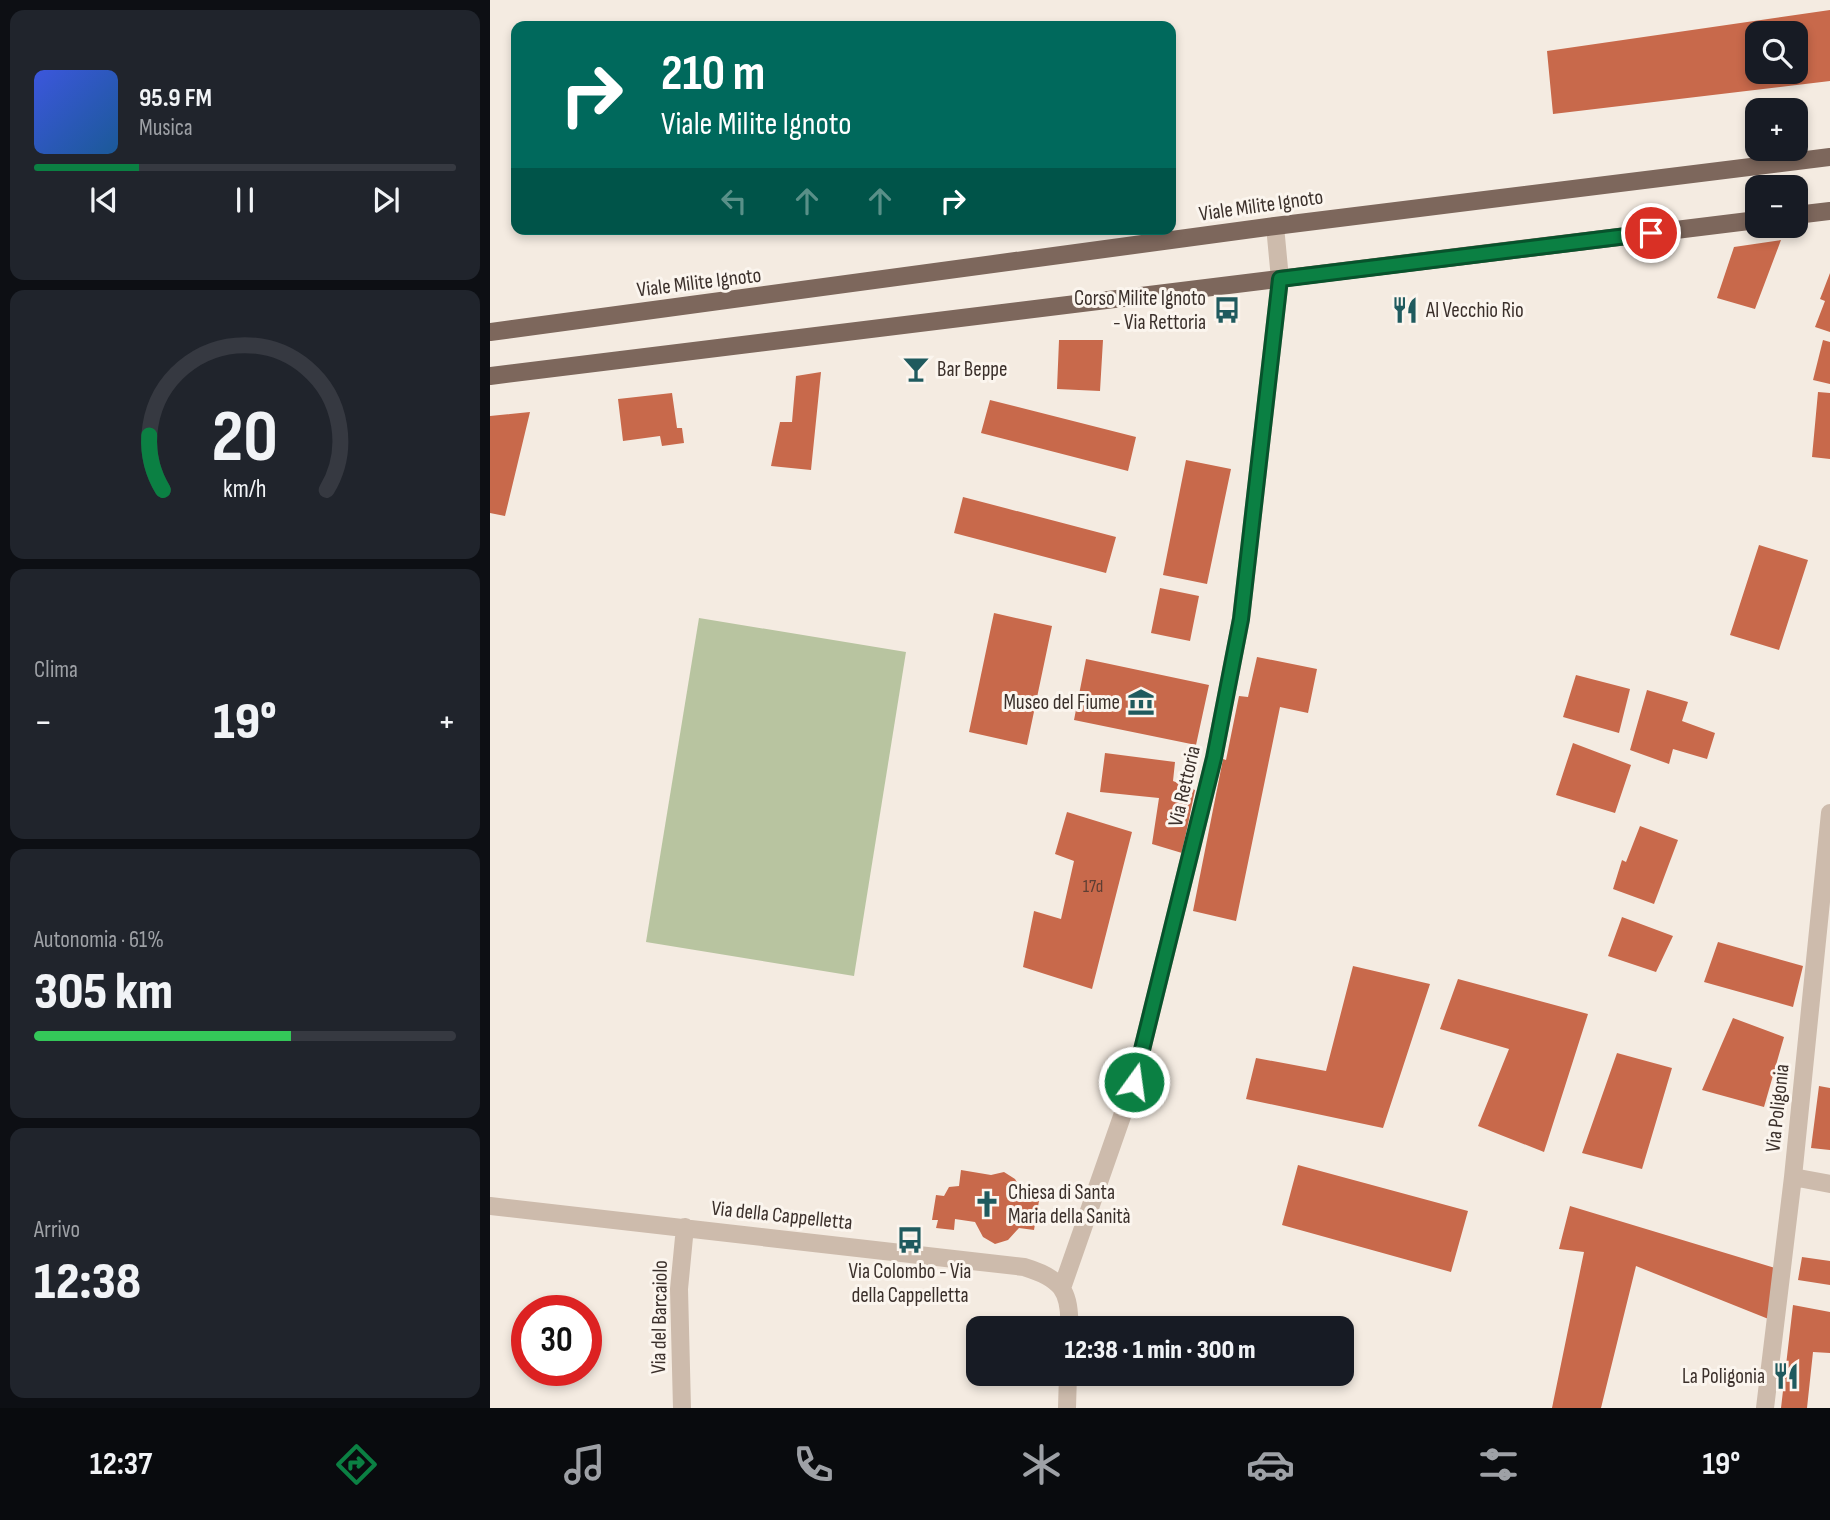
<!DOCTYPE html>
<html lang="it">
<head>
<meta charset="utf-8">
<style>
  :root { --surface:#171b24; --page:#20242c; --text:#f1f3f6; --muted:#9ea1a6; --line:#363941; --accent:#0b8043 }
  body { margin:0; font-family:"Sofia Sans Condensed",sans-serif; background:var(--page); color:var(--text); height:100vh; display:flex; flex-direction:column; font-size:26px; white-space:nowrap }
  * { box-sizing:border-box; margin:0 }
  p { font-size:23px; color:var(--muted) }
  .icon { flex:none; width:38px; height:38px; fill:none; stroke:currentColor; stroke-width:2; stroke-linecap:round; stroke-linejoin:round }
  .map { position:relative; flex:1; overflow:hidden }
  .side { display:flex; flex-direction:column; gap:10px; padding:10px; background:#0d0f14; width:490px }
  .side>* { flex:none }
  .hud { position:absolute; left:21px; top:21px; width:665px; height:214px; border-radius:14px; box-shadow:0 4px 10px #0003; background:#00695c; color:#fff; overflow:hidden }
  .tools { position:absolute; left:1255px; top:21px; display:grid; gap:14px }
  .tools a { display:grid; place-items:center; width:63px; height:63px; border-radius:14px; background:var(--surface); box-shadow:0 4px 10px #0003; font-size:35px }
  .speed { position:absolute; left:21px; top:1295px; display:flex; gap:14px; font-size:35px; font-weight:700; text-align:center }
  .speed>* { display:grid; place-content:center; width:91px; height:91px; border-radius:50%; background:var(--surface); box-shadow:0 4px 10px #0003; line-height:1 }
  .speed .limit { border:10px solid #d22; background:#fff; color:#111 }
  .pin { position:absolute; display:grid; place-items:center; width:60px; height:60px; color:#fff; margin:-30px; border:4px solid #fff; border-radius:50%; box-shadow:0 2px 7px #0007 }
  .me { position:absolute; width:77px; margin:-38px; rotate:14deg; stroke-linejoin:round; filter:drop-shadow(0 0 5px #0008) }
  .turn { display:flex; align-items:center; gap:24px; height:147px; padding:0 35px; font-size:32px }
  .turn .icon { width:91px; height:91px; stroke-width:2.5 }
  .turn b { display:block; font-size:49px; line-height:60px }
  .lanes { display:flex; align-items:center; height:66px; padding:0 35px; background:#0003; justify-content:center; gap:35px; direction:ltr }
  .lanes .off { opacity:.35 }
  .big { font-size:52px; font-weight:800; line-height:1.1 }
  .side .widget { flex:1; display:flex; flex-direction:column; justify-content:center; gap:10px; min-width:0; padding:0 24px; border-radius:14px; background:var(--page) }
  .side .dial { align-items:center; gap:0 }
  .dial svg { height:182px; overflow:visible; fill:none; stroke:var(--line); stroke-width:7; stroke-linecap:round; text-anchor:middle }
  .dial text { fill:var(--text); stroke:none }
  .song { display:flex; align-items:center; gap:21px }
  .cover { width:84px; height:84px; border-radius:10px; background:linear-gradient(135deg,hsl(230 70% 55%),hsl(210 70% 35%)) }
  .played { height:7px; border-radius:4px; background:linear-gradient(90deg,var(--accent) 25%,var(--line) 25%) }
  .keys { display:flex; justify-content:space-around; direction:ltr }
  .heat { display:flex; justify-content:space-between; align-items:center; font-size:38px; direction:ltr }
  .charge { height:10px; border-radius:5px; background:linear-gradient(90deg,#34c759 61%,var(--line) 0) }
  .trip { position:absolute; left:476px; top:1316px; width:388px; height:70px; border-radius:14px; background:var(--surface); box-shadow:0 4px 10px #0003; font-weight:800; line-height:70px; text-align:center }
  .dock { display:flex; height:112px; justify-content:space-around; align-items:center; background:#090b0e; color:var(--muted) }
  .dock .icon { width:49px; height:49px }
  .dock .current { color:var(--accent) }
  .dock b { font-size:32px; color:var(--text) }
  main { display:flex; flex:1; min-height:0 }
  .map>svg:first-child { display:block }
  .green { fill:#b8c4a0 }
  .building { fill:#c8694b; fill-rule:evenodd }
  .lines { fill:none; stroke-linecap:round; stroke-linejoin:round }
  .minor { stroke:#cdbbac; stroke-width:18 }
  .major { stroke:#7d675c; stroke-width:18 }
  .route-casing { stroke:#07532c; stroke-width:18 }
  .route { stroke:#0b8043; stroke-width:12 }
  .labels { text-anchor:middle; stroke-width:6; stroke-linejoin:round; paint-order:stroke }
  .number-label { font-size:18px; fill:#5e3e33 }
  .street-label { font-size:21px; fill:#3b302b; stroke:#fbf5ee }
  .poi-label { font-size:21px; fill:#3b302b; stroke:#fbf5ee; text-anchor:end }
</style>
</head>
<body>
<main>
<section class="side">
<div class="widget">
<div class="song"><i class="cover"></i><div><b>95.9 FM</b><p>Musica</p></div></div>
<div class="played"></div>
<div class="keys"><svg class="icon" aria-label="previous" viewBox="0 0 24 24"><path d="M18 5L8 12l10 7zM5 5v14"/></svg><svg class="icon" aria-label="pause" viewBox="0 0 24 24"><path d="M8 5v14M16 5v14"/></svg><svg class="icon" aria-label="next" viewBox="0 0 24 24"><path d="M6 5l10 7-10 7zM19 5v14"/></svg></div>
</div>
<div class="widget dial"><svg viewBox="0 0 100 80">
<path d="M14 69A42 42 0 1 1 86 69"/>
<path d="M14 69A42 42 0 0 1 8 45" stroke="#0b8043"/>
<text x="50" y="56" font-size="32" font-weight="700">20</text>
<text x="50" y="72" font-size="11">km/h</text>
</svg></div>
<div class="widget"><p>Clima</p>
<div class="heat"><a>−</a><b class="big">19°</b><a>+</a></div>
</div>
<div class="widget"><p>Autonomia · 61%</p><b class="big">305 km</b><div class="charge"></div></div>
<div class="widget"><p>Arrivo</p><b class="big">12:38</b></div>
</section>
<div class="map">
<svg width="1340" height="1408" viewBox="0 0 1340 1408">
  <rect width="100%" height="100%" fill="#f4ebe1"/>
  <path class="green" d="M209 618 416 652 364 976 156 942Z"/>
  <path class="building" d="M1340 10V81L1063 114 1057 51ZM1267 33H1306V72H1267Z
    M1291 240 1265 309 1227 298 1244 247Z
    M1340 273V332L1325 327 1335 301 1330 299Z
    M569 340H613L610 391 567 389Z
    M1333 340 1340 342V384L1323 380Z
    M331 372 321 470 281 466 290 422H302L306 376Z
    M1328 392 1340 393V459L1322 457Z
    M182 393 187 428H192L194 443 172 446 170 436 133 441 128 399Z
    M500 400 646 437 638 471 491 433Z
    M40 412 15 516 0 513V416Z
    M696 460 741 469 717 584 673 575Z
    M473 497 626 537 616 573 464 533Z
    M1269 545 1318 560 1289 650 1240 635Z
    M670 588 709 596 700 641 661 633Z
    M504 613 562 626 537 745 479 732Z
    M767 657 827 669 818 713 790 707 746 921 703 911 733 759 736 760 749 696 758 697Z
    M596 659 719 685 706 745 584 720Z
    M1086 675 1140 689 1129 733 1073 717Z
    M1157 690 1198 702 1192 721 1225 733 1217 759 1183 749 1179 764 1140 750Z
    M1083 743 1141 765 1125 813 1066 795Z
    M615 753 685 762 683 781 705 790 692 853 662 844 669 798 610 792Z
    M577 812 642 832 602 989 533 967 544 911 571 919 584 861 565 854Z
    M1150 826 1188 840 1164 904 1123 889 1132 860 1136 862Z
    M1132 917 1183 936 1166 972 1118 956Z
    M1228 942 1313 966 1303 1007 1214 982Z
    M863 966 940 984 893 1128 756 1099 766 1058 836 1071Z
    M968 979 1098 1014 1054 1152 988 1126 1019 1049 950 1029Z
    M1243 1018 1294 1037 1274 1107 1212 1090Z
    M1127 1053 1182 1068 1152 1169 1092 1153Z
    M1329 1086 1340 1088V1150L1321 1148Z
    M808 1165 978 1211 961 1272 792 1225Z
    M471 1170 501 1175 514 1172 525 1179 533 1192 550 1195 544 1230 529 1228 518 1240 505 1244 493 1237 485 1222 465 1219 464 1230 446 1228 448 1220H442L446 1195 454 1196 459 1187 469 1186Z
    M1080 1206 1292 1270 1286 1322 1146 1266 1111 1408H1062L1094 1252 1069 1249Z
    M1312 1257 1340 1261V1285L1308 1280Z
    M1303 1305 1340 1312V1353L1323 1352 1317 1408H1291Z"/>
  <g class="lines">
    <path class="minor" d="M1303 1177 1340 1184
      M0 1206 534 1267C571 1278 581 1291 579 1328
      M572 1288 644 1082 724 758 751 619 790 279 785 226
      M192 1408 189 1289 195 1227
      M577 1408 578 1374
      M1275 1408 1303 1177 1340 813"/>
    <path class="major" d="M1306 215 1340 211
      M0 332 785 226 1340 157
      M0 376 1267 220"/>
  </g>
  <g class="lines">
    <defs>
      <path id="route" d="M644 1082 724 758 751 619 790 279 1161 233"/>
    </defs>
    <use href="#route" class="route-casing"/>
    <use href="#route" class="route"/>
  </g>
  <defs>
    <symbol id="bus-bare" viewBox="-9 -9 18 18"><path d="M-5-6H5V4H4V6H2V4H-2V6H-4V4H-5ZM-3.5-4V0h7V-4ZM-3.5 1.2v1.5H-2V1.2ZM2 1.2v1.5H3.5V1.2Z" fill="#1f5a5e" stroke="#fbf5ee" stroke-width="2.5" paint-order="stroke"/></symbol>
    <symbol id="restaurant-bare" viewBox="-9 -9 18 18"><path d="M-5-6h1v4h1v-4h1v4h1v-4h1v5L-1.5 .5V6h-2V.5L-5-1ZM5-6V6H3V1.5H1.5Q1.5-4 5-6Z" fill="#1f5a5e" stroke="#fbf5ee" stroke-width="2.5" paint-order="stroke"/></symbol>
    <symbol id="bar-bare" viewBox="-9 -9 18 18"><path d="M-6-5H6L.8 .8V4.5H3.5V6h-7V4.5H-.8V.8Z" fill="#1f5a5e" stroke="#fbf5ee" stroke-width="2.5" paint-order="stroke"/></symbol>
    <symbol id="museum-bare" viewBox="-9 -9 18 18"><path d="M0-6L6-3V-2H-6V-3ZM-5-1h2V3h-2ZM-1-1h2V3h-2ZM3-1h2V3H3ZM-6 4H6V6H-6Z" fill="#1f5a5e" stroke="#fbf5ee" stroke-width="2.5" paint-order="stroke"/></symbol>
    <symbol id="church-bare" viewBox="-9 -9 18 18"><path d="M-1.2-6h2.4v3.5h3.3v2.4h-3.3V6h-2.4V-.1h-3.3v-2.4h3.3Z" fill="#1f5a5e" stroke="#fbf5ee" stroke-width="2.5" paint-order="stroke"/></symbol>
  </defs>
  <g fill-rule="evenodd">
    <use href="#bus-bare" x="718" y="291" width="38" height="38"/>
    <use href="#restaurant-bare" x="896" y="291" width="38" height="38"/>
    <use href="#bar-bare" x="407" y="350" width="38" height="38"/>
    <use href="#museum-bare" x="632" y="683" width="38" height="38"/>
    <use href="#church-bare" x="478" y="1185" width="38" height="38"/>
    <use href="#bus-bare" x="401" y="1221" width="38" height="38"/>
    <use href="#restaurant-bare" x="1277" y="1357" width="38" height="38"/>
  </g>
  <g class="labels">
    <g class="number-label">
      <text x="603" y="892">17d</text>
    </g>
    <g class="street-label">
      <text transform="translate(771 205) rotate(-8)" y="7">Viale Milite Ignoto</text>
      <text transform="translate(209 282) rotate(-7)" y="7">Viale Milite Ignoto</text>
      <text transform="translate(694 786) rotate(-77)" y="7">Via Rettoria</text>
      <text transform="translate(1287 1108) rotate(-84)" y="7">Via Poligonia</text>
      <text transform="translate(292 1215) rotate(6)" y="7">Via della Cappelletta</text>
      <text transform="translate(169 1317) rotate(-89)" y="7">Via del Barcaiolo</text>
    </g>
    <g class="poi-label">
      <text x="716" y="305">Corso Milite Ignoto<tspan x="716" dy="24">- Via Rettoria</tspan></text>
      <text x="936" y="317" text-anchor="start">Al Vecchio Rio</text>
      <text x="447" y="376" text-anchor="start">Bar Beppe</text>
      <text x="630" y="709">Museo del Fiume</text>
      <text x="518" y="1199" text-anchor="start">Chiesa di Santa<tspan x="518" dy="24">Maria della Sanità</tspan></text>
      <text x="420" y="1278" text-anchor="middle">Via Colombo - Via<tspan x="420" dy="24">della Cappelletta</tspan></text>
      <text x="1275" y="1383">La Poligonia</text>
    </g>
  </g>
</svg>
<div class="tools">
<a><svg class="icon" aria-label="search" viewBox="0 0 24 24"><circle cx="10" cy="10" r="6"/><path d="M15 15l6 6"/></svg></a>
<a>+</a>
<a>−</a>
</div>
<div class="speed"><div class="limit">30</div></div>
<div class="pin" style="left:1161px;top:233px;background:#d93025"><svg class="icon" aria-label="arrive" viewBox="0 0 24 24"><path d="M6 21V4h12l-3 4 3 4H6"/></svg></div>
<svg class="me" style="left:644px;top:1082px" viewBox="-20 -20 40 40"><circle r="17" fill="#0b8043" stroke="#fff" stroke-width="3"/><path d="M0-11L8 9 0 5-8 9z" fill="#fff"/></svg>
<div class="trip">12:38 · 1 min · 300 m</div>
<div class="hud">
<div class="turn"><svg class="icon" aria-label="right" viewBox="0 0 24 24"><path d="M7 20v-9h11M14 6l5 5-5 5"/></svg><div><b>210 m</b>Viale Milite Ignoto</div></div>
<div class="lanes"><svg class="icon off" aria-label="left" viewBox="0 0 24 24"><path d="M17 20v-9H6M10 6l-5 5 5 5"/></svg><svg class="icon off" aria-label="ahead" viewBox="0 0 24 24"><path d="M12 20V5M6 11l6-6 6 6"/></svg><svg class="icon off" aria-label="ahead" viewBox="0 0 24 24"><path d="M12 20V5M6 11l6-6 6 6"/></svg><svg class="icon" aria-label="right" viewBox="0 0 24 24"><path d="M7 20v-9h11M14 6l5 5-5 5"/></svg></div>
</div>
</div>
</main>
<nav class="dock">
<b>12:37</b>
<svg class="icon current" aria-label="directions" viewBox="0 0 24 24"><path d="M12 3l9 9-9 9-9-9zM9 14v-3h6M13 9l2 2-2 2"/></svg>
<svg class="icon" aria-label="music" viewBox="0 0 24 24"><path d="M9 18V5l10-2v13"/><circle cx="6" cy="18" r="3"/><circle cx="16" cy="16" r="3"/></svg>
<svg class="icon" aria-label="phone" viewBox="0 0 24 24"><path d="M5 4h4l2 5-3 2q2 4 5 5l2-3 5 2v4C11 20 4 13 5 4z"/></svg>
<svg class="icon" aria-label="climate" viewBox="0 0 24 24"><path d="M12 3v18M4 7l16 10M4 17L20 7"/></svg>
<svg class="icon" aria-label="car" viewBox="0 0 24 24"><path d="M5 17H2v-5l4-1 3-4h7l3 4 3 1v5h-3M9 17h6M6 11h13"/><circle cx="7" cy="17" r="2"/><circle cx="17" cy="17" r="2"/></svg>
<svg class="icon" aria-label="filters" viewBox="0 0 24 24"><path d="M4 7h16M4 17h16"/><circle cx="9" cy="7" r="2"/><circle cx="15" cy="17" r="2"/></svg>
<b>19°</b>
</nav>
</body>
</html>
